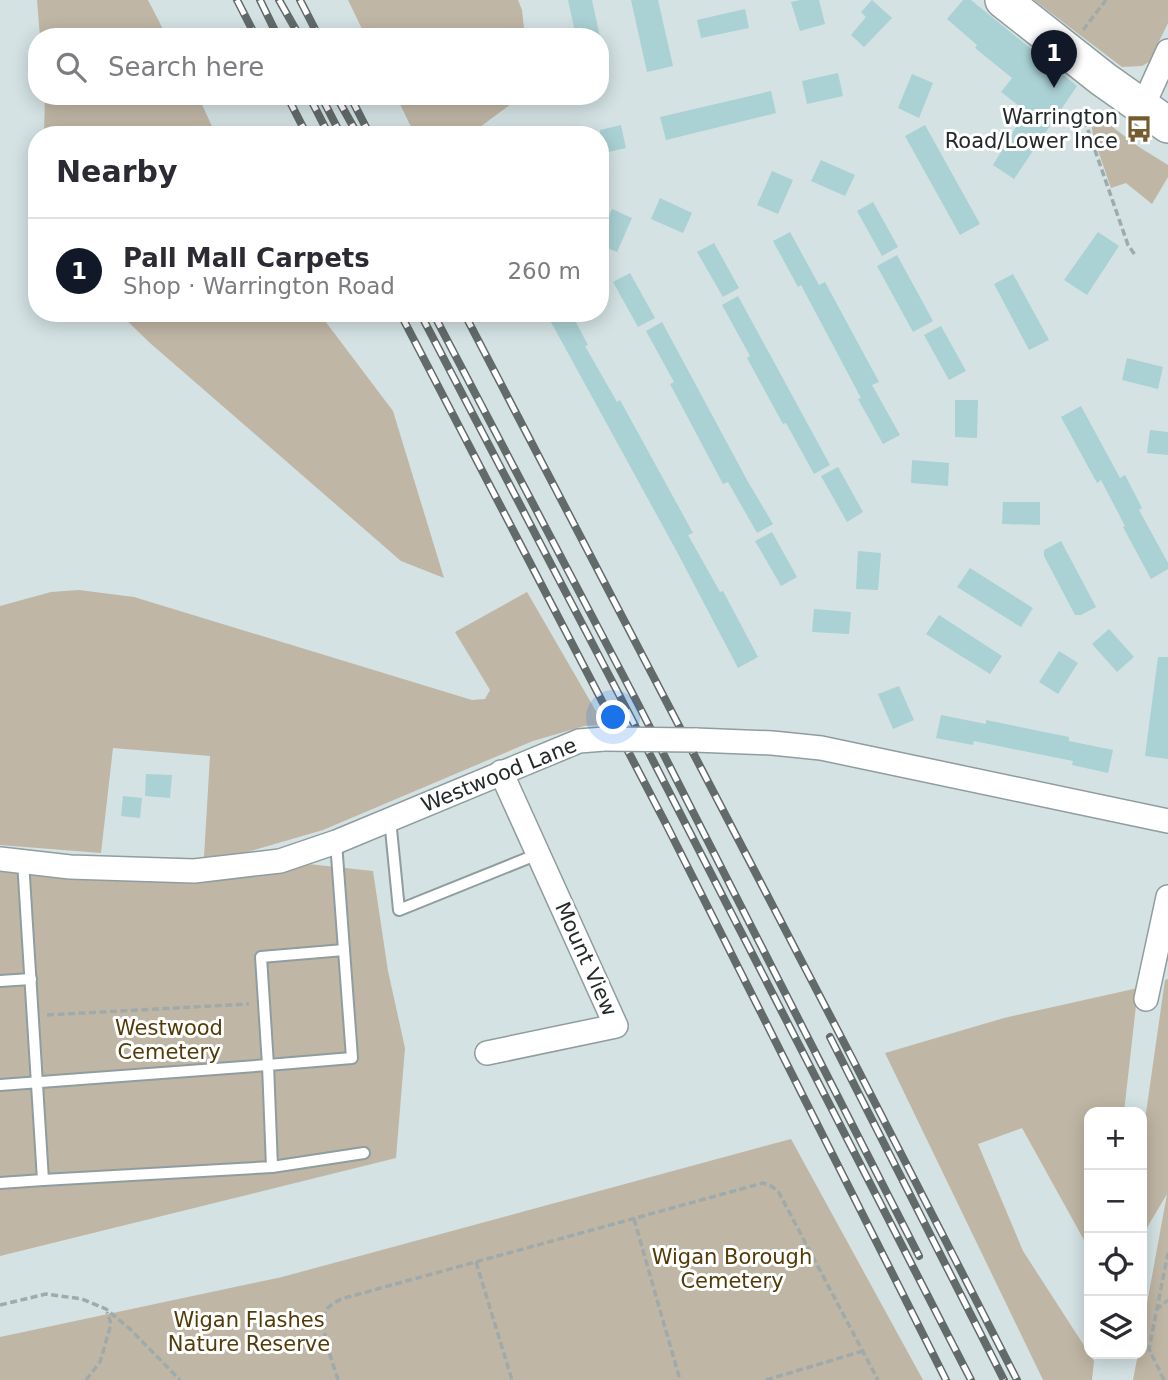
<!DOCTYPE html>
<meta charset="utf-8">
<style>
:root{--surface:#fff;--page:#f7f7f7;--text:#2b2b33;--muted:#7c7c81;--line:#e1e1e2;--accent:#111827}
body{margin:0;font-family:"DejaVu Sans",sans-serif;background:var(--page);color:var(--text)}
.controls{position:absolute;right:21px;bottom:21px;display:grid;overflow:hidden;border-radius:14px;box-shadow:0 4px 18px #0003}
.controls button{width:63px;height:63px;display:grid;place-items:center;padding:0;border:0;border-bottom:2px solid var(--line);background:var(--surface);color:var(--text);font:35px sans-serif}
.you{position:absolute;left:614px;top:718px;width:24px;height:24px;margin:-18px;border:5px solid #fff;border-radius:50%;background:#1a73e8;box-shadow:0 0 0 10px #1a73e833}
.badge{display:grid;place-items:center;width:46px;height:46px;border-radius:50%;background:var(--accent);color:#fff;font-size:23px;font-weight:700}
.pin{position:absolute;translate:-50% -58px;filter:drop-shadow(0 2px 4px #0008)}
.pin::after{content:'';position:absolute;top:37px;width:24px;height:21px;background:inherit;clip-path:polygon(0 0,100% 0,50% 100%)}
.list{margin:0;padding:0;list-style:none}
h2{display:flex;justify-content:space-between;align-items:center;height:91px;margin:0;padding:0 28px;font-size:30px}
h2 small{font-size:23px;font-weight:400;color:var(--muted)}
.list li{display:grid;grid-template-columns:46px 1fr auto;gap:21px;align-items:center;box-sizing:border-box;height:105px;padding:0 28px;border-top:2px solid var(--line)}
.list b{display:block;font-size:26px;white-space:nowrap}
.list p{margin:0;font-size:23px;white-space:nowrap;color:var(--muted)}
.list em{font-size:23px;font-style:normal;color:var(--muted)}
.icon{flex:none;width:38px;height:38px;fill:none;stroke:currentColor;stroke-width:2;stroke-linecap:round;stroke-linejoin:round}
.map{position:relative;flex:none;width:1168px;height:1380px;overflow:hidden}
.search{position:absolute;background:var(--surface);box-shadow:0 4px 18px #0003;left:28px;top:28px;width:581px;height:77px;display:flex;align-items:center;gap:18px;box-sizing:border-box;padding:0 24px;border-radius:28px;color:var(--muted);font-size:26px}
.panel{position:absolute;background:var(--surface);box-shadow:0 4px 18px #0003;left:28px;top:126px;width:581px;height:196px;border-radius:28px}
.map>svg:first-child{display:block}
.green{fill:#c0b6a5}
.building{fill:#aad1d4}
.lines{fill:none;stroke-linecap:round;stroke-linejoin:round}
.service-casing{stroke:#8f9d9e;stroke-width:14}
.minor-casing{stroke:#8f9d9e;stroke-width:26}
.primary-casing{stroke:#8f9d9e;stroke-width:38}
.path{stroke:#9faaab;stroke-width:3.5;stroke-dasharray:7 3.5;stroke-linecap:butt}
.service{stroke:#fff;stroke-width:10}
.minor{stroke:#fff;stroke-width:23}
.primary{stroke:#fff;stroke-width:35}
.rail-casing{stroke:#626a6a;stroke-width:8}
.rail{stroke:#fff;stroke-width:5;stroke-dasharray:16;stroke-linecap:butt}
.minor-bridge-casing{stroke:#8f9d9e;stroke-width:26;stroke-linecap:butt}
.minor-bridge{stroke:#fff;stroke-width:23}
.labels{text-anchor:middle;stroke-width:6;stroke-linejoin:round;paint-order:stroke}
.poi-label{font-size:21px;fill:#242929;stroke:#fff;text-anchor:end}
.street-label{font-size:21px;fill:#242929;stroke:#fff}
.park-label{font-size:21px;fill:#533b08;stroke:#fff}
</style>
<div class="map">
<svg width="1168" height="1380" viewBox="0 0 1168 1380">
<rect width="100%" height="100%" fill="#d4e2e3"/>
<!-- green -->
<g class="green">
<path d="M37 0H148L167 37H40Z"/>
<path d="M348 0H518L522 10 525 37H366Z"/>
<path d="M1034 0H1168V23L1149 62 1142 66 1122 67Z"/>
<path d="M45 96H198L216 135H44Z"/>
<path d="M396 96H522L480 127 472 135H415Z"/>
<path d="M1102 119 1139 147 1168 165V177L1152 204 1126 183 1111 188 1093 136 1091 121Z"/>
<path d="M119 313H319L393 411 444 578 401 561 150 343Z"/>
<path d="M79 590 134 597 472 700 485 699 490 690 455 632 527 592 604 725 584 726 533 741 323 830 237 855 204 857 210 756 113 748 101 853 0 845V606L51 592Z"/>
<path d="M0 859 280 861 373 871 388 971 405 1048 396 1158 0 1256Z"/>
<path d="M1168 979V1380H1133L1138 1354H1142V1331L1167 1194 1142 1236V1141L1165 980Z"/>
<path d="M1138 988 1124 1112H1089V1249L1022 1128 978 1144 1023 1251 1094 1361 1092 1380H1043L885 1053 1004 1018Z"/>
<path d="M791 1139 923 1380H0V1337L282 1277Z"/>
</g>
<!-- building -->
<g class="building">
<path d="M568 0H592L600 37H576Z"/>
<path d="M631 0H658L673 66 647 72Z"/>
<path d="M800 0H819L825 24 800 31 791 2Z"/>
<path d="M872 0 892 18 864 47 851 35 866 17 861 12Z"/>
<path d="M963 0H971L1077 86 1014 179 993 165 1026 111 1001 92 1012 78 975 48 977 45 947 19Z"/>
<path d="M745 9 749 28 701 38 697 20Z"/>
<path d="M838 73 843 96 807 104 802 81Z"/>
<path d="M912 74 933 83 919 118 898 108Z"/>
<path d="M771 91 776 113 666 140 660 117Z"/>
<path d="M621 125 626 148 600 154V130Z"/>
<path d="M925 125 980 224 960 235 905 136Z"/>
<path d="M821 160 855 175 845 196 811 181Z"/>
<path d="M772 171 793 180 778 214 757 205Z"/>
<path d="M660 198 692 213 683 233 651 219Z"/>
<path d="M873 202 898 247 882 256 857 211Z"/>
<path d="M612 209 632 218 617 252 600 245V235Z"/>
<path d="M790 232 819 285 825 282 879 382 872 385 900 435 883 444 858 399 861 398 801 285 798 287 773 241Z"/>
<path d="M1098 232 1119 246 1087 295 1064 280Z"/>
<path d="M714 243 739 288 723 297 697 252Z"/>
<path d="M897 255 933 321 913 332 877 266Z"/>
<path d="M630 273 655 318 638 327 613 282Z"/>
<path d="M1013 274 1049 340 1029 350 994 284Z"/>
<path d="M738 296 830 465 814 474 786 423 783 424 747 358 750 356 722 305Z"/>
<path d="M546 313H571L588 345 585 346 617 402 620 400 693 533 688 535 720 592 723 591 758 657 738 668 676 550Z"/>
<path d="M662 322 747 480 773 524 757 533 728 482 723 484 670 384 674 382 646 331Z"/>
<path d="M941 326 966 371 949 380 924 335Z"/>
<path d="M1127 358 1163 367 1158 389 1122 380Z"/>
<path d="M955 400H978L977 438 955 437Z"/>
<path d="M1081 406 1120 478 1125 475 1142 508 1139 510 1168 563V569L1151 579 1123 527 1125 526 1101 480 1097 483 1061 417Z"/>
<path d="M1150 430 1168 432V455L1147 453Z"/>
<path d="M912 460 949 463 948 486 911 483Z"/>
<path d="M838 467 863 512 847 522 821 476Z"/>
<path d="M1003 502H1040V525L1002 524Z"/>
<path d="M772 532 797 577 781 586 755 541Z"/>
<path d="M1061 541 1096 607 1081 615H1075L1044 556V550Z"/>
<path d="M858 551 881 553 878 590 856 589Z"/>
<path d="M970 568 1033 608 1021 627 957 587Z"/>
<path d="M814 609 851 612 849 634 812 632Z"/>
<path d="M939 615 1002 656 990 674 926 634Z"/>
<path d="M1109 629 1134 657 1117 672 1092 644Z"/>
<path d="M1059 651 1078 663 1058 694 1039 682Z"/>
<path d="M1158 657H1168V759L1145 756Z"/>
<path d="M899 686 914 720 893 729 878 694Z"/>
<path d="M941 715 986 724V720L1069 737V741L1113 750 1108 773 1072 765 1073 761 974 741 973 745 936 738Z"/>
<path d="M146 774 172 775 170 798 145 796Z"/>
<path d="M123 796 142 798 140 818 121 816Z"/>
</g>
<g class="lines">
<defs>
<g id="service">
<path d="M390 819 399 910 538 854"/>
<path d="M23 861 43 1180 272 1167 268 1065 352 1058 336 842"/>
<path d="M0 981 31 979"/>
<path d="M0 1085 268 1065 261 957 344 950"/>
<path d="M272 1167 364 1153"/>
<path d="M0 1183 43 1180"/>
</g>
<g id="minor">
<path d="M1142 108 1168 51"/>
<path d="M695 740 772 743 821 748 1168 821"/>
<path d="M0 859 70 867 194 871 280 861 336 842 579 741 604 739"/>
<path d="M1146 999 1168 897"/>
<path d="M487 1053 616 1026 501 772"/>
</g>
<path id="primary" d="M1003 0 1103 79 1168 125"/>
</defs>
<!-- service casing -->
<use href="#service" class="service-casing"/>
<!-- minor casing -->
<use href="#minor" class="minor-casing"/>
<!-- primary casing -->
<use href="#primary" class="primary-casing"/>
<!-- path -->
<g class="path">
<path d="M1083 30 1106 0"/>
<path d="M1081 110 1128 245 1135 255"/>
<path d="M47 1015 249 1004"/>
<path d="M634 1219 680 1380"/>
<path d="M476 1262 512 1380"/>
<path d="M0 1305 46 1294 82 1299 106 1309 129 1328 180 1380"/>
<path d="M1156 1310 1168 1300"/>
<path d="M86 1380 100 1362 111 1324 107 1312"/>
<path d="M338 1380C333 1362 317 1325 327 1309 331 1304 336 1302 341 1299L763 1183 771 1186 778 1191 878 1380"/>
<path d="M766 1380 863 1351"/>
<path d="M1164 1380 1149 1349 1168 1253"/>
</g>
<!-- service -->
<use href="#service" class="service"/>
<!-- minor -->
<use href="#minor" class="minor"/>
<!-- primary -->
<use href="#primary" class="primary"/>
<defs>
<g id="rail">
<path d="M237 0 256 37"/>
<path d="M260 0 278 37"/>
<path d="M279 0 300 37"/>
<path d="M300 0 319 37"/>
<path d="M287 96 307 135"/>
<path d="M309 96 329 135"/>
<path d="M321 96 341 135"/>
<path d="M336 96 358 135"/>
<path d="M350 96 370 135"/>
<path d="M400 313 667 826 946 1380"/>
<path d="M420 313 626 708 971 1380"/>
<path d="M433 313 638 704 919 1256"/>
<path d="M464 313 852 1058 1017 1380"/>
<path d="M830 1037 1004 1380"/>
</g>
</defs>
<!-- rail casing -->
<use href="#rail" class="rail-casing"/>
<!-- rail -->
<use href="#rail" class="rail"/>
<defs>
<path id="minor-bridge" d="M604 739 695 740"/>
</defs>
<!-- minor-bridge casing -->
<use href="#minor-bridge" class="minor-bridge-casing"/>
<!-- minor-bridge -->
<use href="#minor-bridge" class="minor-bridge"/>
</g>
<!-- icons -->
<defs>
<symbol id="bus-bare" viewBox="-9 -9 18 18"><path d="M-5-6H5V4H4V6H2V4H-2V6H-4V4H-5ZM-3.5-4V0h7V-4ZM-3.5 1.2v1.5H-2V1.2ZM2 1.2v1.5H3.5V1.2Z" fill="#755b2d" stroke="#fff" stroke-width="2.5" paint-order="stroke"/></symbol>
</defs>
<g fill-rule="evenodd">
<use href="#bus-bare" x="1120" y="110" width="38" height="38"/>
</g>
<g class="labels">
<!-- poi labels -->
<g class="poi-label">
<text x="1118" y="124">Warrington<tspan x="1118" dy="24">Road/Lower Ince</tspan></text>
</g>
<!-- street labels -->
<g class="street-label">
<text transform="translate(499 775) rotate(-22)" y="7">Westwood Lane</text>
<text transform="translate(586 959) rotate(66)" y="7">Mount View</text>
</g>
<!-- park labels -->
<g class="park-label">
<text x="169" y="1035">Westwood<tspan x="169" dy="24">Cemetery</tspan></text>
<text x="732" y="1264">Wigan Borough<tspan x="732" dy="24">Cemetery</tspan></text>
<text x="249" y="1327">Wigan Flashes<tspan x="249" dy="24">Nature Reserve</tspan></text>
</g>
</g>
</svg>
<div class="controls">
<button>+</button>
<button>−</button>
<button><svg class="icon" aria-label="locate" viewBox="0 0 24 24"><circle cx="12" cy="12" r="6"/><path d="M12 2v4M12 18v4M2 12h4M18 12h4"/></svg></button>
<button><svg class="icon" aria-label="layers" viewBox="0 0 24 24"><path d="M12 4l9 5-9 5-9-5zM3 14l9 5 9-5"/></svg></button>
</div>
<div class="you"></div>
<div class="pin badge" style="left:1054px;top:88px">1</div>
<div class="search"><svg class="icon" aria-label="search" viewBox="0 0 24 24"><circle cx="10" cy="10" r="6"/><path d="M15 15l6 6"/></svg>Search here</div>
<section class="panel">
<h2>Nearby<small></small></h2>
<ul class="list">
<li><span class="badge">1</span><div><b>Pall Mall Carpets</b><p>Shop · Warrington Road</p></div><em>260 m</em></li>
</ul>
</section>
</div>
